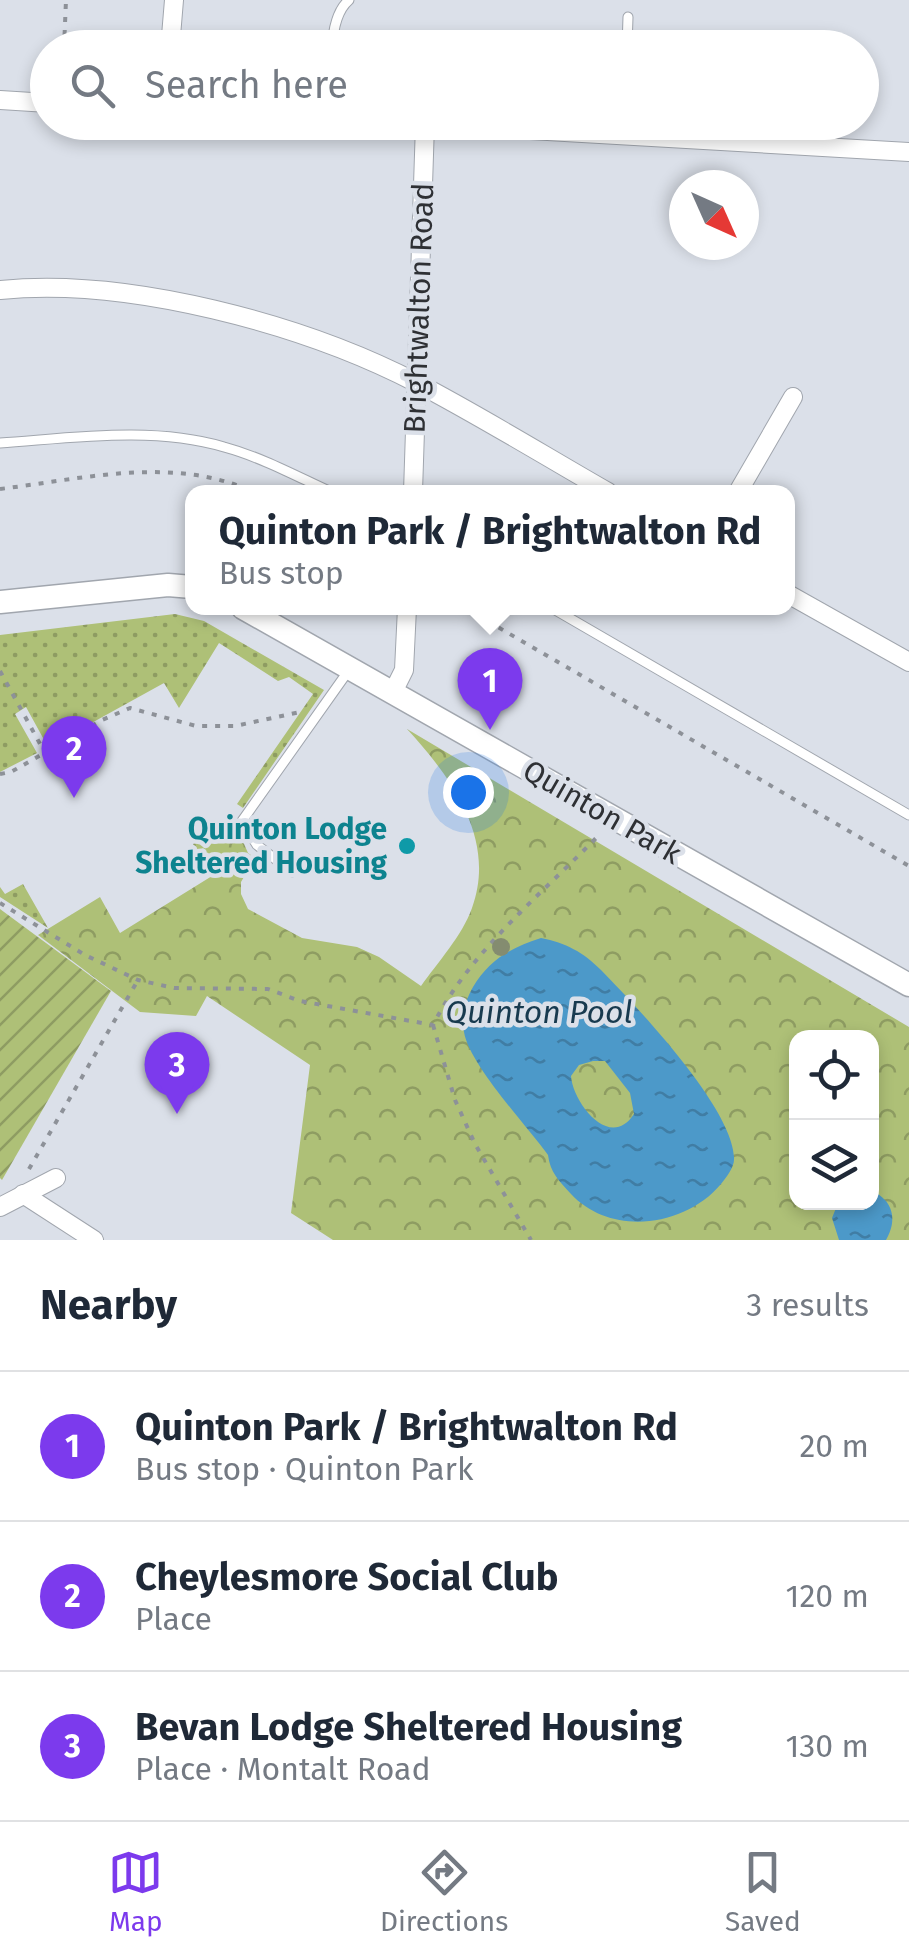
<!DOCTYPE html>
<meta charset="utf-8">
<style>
:root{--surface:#fff;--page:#f2f2f3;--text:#1f2937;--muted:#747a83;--line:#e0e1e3;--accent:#7c3aed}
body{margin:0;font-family:"Fira Sans",sans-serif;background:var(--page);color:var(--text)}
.controls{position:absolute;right:30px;bottom:30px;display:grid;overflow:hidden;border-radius:20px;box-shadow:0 5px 15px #0003}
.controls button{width:90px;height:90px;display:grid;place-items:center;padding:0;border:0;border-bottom:2px solid var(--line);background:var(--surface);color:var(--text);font:50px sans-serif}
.compass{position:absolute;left:669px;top:170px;width:90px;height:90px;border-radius:50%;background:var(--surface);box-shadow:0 5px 15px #0003;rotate:135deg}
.you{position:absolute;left:468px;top:792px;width:35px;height:35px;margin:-25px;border:8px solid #fff;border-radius:50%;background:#1a73e8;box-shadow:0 0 0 15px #1a73e833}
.badge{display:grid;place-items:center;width:65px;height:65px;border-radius:50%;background:var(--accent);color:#fff;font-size:32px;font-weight:700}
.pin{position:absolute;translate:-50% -82px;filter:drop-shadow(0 2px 5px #0008)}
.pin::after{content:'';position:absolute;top:52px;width:35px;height:30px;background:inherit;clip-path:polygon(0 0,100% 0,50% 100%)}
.popup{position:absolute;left:185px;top:485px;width:610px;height:130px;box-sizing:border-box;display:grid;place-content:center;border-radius:20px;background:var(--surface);filter:drop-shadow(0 2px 8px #0005);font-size:32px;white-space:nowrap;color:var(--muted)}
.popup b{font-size:38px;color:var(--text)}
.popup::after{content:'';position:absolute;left:50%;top:100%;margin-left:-20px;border:20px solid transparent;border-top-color:var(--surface)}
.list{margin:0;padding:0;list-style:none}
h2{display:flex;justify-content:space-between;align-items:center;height:130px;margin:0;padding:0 40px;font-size:42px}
h2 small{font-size:32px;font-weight:400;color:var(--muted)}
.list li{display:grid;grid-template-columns:65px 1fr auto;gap:30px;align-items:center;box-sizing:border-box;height:150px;padding:0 40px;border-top:2px solid var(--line)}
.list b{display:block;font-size:38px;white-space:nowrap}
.list p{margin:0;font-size:32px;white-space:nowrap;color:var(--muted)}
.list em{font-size:32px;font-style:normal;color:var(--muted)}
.icon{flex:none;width:55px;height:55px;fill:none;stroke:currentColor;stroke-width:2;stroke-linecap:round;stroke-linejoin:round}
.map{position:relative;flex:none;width:909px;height:1240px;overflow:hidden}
.search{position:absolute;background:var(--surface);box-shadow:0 5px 15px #0003;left:30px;right:30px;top:30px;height:110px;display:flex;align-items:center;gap:25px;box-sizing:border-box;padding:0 35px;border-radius:55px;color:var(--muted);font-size:38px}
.sheet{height:580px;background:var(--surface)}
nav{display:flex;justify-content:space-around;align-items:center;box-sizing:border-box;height:140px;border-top:2px solid var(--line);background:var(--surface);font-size:28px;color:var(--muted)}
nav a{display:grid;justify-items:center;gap:5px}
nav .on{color:var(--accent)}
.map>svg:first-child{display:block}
.grass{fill:url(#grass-dots)}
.park{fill:url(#park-crowns);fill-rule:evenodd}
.garden{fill:url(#garden-furrows)}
.water{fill:url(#water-ripples);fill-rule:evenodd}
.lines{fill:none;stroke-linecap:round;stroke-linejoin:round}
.service-casing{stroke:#a1a6ae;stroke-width:11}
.minor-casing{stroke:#a1a6ae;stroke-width:20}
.tertiary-casing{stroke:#a1a6ae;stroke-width:25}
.path{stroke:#8d9198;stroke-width:4;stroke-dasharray:5 8;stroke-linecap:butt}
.service{stroke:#fff;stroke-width:9}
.minor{stroke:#fff;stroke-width:18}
.tertiary{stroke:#fff;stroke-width:22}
.tree{fill:#848c70}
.culture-dot{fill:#0f9aa8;stroke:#dbe0e9;stroke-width:4}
.labels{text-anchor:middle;stroke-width:9;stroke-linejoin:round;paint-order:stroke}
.street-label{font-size:30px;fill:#2e3034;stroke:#dbe0e9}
.culture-label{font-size:30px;font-weight:bold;fill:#0d838f;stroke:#dbe0e9;text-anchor:end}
.water-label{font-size:32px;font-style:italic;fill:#183a4f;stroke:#dbe0e9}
</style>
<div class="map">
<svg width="909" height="1240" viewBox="0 0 909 1240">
<defs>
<pattern id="grass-dots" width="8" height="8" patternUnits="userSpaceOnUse" patternTransform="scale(2.5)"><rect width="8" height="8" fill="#aec077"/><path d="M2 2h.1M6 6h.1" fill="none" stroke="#8e9c62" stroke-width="1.8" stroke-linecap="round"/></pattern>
<pattern id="park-crowns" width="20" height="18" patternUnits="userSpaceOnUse" patternTransform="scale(2.5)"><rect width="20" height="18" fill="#aec077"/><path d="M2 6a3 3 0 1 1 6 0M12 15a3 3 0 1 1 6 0" fill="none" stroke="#8e9c62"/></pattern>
<pattern id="garden-furrows" width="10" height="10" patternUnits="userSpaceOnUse" patternTransform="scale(2.5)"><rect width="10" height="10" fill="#aec077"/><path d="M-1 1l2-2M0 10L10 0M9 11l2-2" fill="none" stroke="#8e9c62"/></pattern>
<pattern id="water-ripples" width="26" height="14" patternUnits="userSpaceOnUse" patternTransform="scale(2.5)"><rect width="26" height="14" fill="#4c99c9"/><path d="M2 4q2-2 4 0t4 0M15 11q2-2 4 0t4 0" fill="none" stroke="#407da4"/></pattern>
</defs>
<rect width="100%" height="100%" fill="#dbe0e9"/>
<!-- grass -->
<g class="grass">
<path d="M175 614 204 621 324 690 243 808 237 804 313 694 289 677 278 681 219 643 179 708 164 683 48 747 26 707 15 714 37 753 0 772V635Z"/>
<path d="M23 884 48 928 0 897V887L5 894Z"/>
</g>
<!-- park -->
<path class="park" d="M407 729 909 1027V1240H333L291 1213 310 1065 207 996 196 1016 140 1012 38 935 100 897 120 933 212 876 193 844 221 828 241 837 248 853 255 858 241 882V894L248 909 302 938 357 947 379 957 421 986C438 962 462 936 472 908 497 839 451 777 407 729ZM796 1038H872V1202H796Z"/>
<!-- garden -->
<path class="garden" d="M0 909 111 991 2 1180 0 1178Z"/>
<!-- water -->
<g class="water">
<path d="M541 938C566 943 583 952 601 970 637 1007 732 1107 734 1157 735 1167 727 1176 721 1184 685 1227 611 1237 571 1194 559 1181 550 1172 548 1155 527 1126 469 1064 464 1032 461 1016 465 1001 473 987 489 960 512 947 541 938ZM593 1061H605L630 1093 634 1114C610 1151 573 1103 571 1076L579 1065Z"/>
<path d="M872 1191C893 1200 898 1220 886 1240H839L832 1218 838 1203 872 1202Z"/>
</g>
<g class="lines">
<defs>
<g id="service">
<path d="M332 48C333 31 336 11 349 0"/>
<path d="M627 48 628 17"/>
<path d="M0 443C73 438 153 426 224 447 261 457 296 476 331 492"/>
<path d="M552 608 909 815"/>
<path d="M292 872 257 845 242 821 349 670"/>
</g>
<g id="minor">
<path d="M170 48 174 0"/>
<path d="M0 100 48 103"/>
<path d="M391 122 909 152"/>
<path d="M0 290C128 277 303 324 417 383 482 417 545 456 608 492"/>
<path d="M413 492 425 124"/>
<path d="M738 492 793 397"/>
<path d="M788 594 909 662"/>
<path d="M393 692 404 670 407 608"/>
<path d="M23 1194 94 1240"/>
<path d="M0 1207 56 1178"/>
</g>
<g id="tertiary">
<path d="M0 602 168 585 192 587"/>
<path d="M243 608 909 985"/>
</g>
</defs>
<!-- service casing -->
<use href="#service" class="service-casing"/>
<!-- minor casing -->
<use href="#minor" class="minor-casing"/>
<!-- tertiary casing -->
<use href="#tertiary" class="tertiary-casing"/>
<!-- path -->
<g class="path">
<path d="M64 48 66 0"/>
<path d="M0 489C82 479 175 455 253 492"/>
<path d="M465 608 909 866"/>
<path d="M0 671 45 753"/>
<path d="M0 774 11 772 102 720 130 708 196 726H235L300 712"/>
<path d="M0 903 85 955 138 980 174 988 268 989 300 1001 433 1025C470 951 543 893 600 834"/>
<path d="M433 1025 455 1100 475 1144 531 1240"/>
<path d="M29 1169 138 980"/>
</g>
<!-- service -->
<use href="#service" class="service"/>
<!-- minor -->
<use href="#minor" class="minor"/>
<!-- tertiary -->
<use href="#tertiary" class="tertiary"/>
</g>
<!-- trees -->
<circle class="tree" cx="501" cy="947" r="9"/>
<!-- markers -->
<circle class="culture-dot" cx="407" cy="846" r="10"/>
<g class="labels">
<!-- street labels -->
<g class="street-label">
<text transform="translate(419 308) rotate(-88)" y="10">Brightwalton Road</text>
<text transform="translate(602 812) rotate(30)" y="10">Quinton Park</text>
</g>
<!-- culture labels -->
<g class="culture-label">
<text x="387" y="839">Quinton Lodge<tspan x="387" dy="34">Sheltered Housing</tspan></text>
</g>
<!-- water labels -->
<g class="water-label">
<text x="539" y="1023">Quinton Pool</text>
</g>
</g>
</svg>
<div class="controls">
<button><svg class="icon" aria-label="locate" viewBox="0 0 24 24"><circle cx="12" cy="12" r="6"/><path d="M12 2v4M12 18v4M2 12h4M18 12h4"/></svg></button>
<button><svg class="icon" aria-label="layers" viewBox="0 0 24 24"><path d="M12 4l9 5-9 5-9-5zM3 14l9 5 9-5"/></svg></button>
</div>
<svg class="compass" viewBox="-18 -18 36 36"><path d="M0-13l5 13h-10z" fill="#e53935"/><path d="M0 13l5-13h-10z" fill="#747a83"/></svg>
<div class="you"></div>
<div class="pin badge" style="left:490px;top:730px">1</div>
<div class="popup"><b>Quinton Park / Brightwalton Rd</b>Bus stop</div>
<div class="pin badge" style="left:74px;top:798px">2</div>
<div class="pin badge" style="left:177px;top:1114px">3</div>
<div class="search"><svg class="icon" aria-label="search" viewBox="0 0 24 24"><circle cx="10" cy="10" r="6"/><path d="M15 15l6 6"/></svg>Search here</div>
</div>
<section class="sheet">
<h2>Nearby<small>3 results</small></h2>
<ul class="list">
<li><span class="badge">1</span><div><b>Quinton Park / Brightwalton Rd</b><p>Bus stop · Quinton Park</p></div><em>20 m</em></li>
<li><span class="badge">2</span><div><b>Cheylesmore Social Club</b><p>Place</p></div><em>120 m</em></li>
<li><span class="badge">3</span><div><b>Bevan Lodge Sheltered Housing</b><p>Place · Montalt Road</p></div><em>130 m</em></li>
</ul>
</section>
<nav>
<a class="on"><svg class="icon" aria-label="map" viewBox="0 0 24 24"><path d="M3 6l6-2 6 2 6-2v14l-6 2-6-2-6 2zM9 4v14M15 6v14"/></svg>Map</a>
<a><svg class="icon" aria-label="directions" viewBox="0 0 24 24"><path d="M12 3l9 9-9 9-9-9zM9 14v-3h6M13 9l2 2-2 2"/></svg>Directions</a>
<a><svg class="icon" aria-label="saved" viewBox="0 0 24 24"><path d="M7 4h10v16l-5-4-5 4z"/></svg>Saved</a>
</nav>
